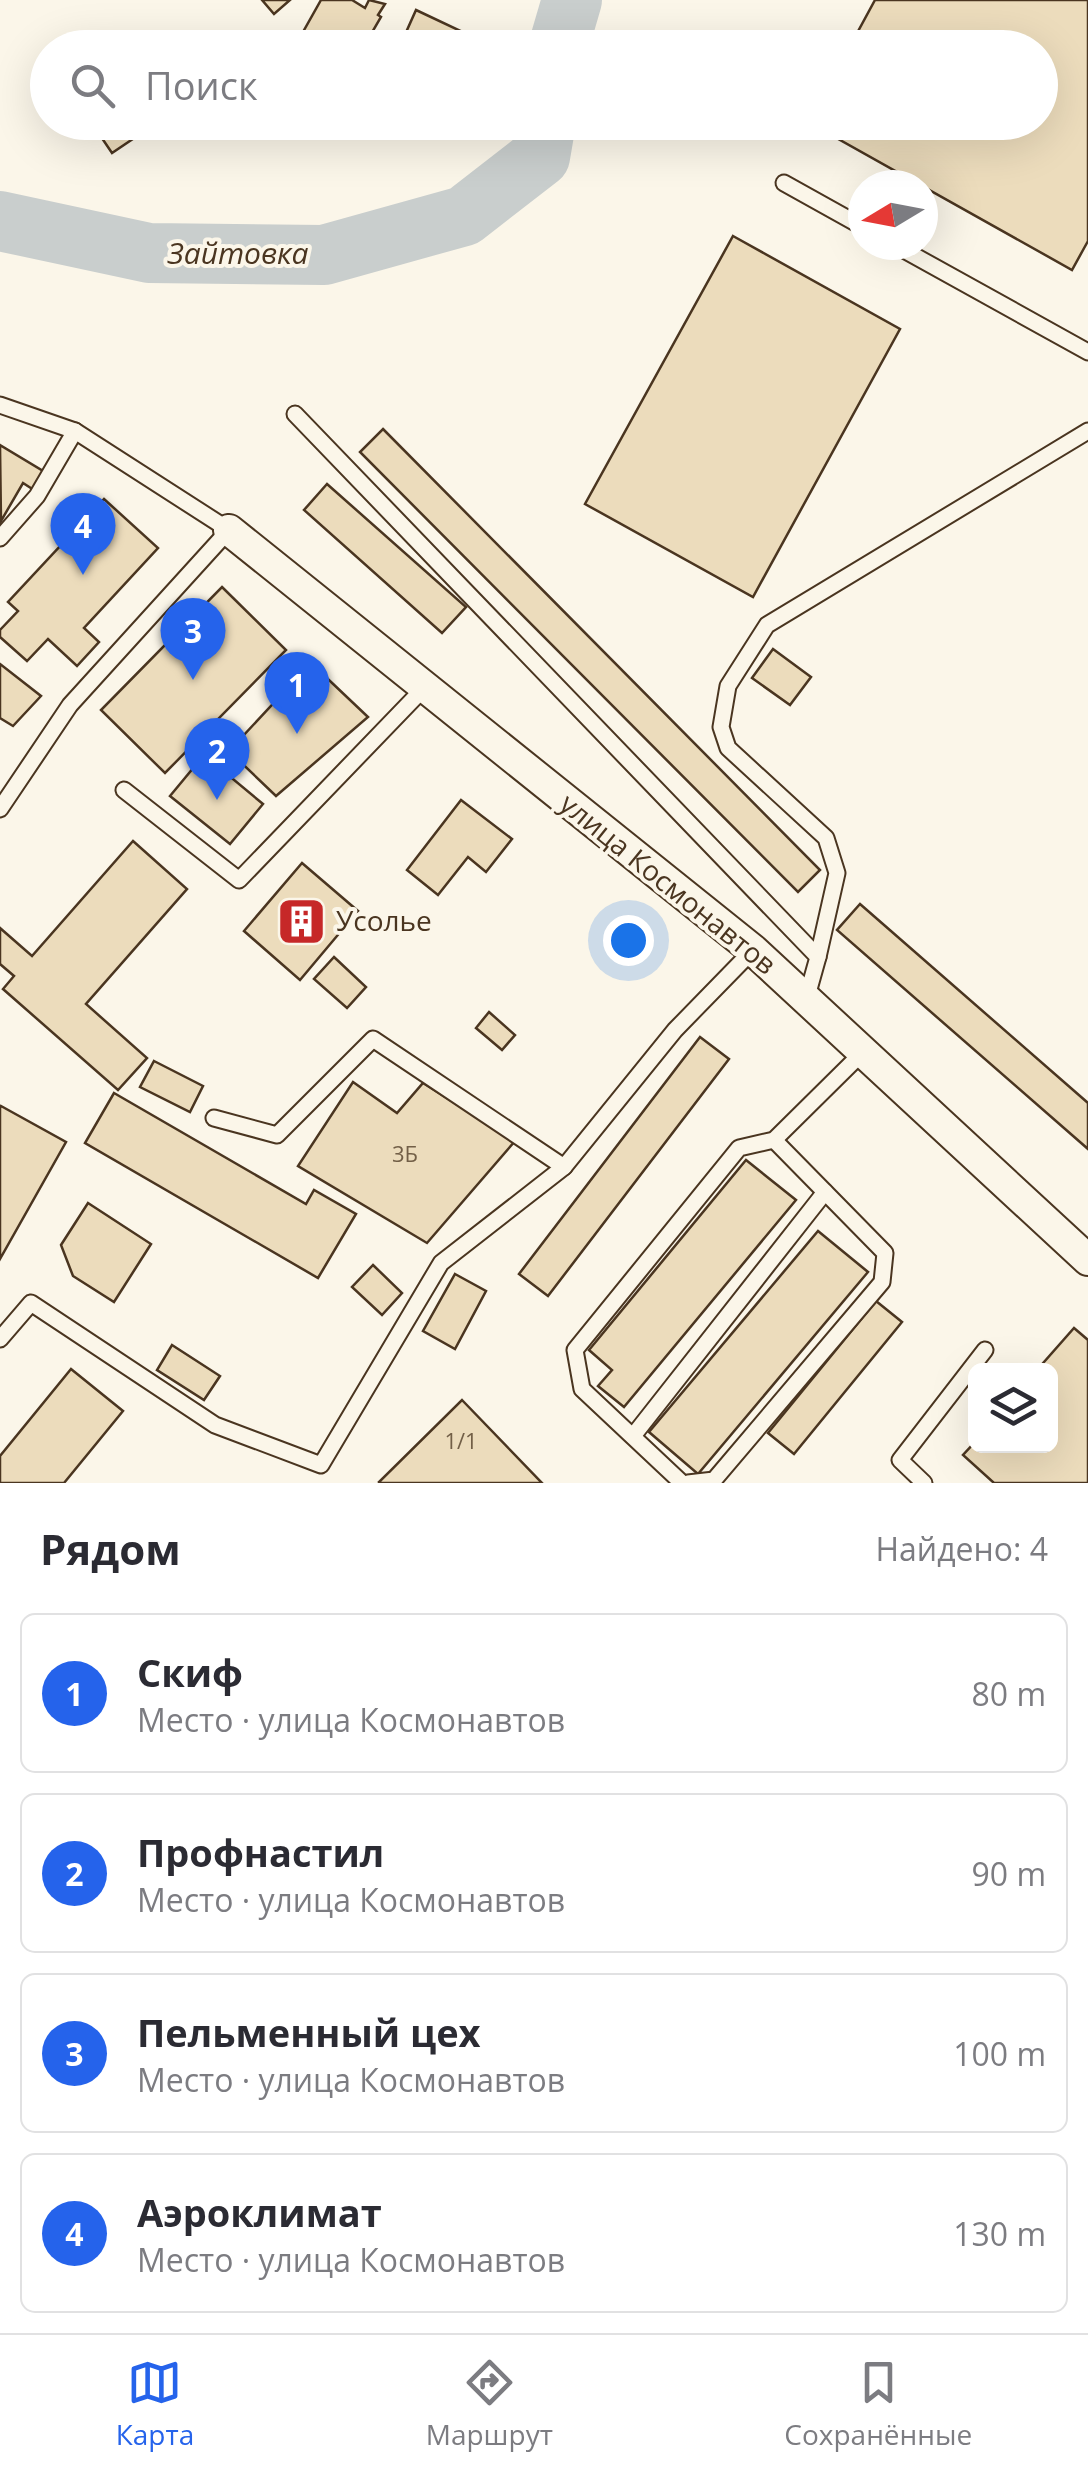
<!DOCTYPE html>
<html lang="ru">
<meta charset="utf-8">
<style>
:root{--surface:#fff;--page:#f2f2f3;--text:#2b2b33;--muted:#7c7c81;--line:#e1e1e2;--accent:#2563eb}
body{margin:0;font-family:"Open Sans",sans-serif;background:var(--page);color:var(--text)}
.controls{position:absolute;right:30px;bottom:30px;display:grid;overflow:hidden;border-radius:15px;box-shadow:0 10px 40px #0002}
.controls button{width:90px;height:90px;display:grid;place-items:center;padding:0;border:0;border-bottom:2px solid var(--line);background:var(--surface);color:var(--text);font:50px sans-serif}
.compass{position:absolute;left:848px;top:170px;width:90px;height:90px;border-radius:50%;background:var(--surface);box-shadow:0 10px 40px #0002;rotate:260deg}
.you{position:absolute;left:628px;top:940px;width:35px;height:35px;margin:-25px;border:8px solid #fff;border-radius:50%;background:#1a73e8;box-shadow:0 0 0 15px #1a73e833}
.badge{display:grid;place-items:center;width:65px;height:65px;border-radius:50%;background:var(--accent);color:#fff;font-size:32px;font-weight:700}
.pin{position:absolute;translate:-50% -82px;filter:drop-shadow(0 2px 5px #0008)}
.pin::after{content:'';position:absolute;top:52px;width:35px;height:30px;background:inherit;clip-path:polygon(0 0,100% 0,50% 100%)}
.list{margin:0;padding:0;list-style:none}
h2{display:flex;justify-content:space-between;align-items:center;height:130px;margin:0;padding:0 40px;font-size:42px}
h2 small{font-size:32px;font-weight:400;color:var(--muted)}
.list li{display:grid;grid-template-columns:65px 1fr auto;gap:30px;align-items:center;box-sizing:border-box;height:160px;margin:0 20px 20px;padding:0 20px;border:2px solid var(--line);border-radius:15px}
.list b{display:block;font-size:38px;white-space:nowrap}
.list p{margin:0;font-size:32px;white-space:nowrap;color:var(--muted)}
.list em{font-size:32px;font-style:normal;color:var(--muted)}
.icon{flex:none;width:55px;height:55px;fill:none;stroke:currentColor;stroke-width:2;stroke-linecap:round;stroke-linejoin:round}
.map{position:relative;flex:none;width:1088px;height:1483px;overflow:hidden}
.search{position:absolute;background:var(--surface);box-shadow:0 10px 40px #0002;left:30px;right:30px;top:30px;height:110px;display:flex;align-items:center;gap:25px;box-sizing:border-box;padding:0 35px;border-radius:55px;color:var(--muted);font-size:38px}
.sheet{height:850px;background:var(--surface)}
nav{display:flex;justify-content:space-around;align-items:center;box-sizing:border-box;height:140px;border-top:2px solid var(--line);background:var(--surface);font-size:28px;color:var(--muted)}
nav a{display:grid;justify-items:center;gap:5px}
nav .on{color:var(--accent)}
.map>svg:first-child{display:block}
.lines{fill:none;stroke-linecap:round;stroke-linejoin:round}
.river{stroke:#c9cecd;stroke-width:60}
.building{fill:#ecdcbc;stroke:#4a3520;stroke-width:2.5}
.lane-casing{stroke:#4a3520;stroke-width:19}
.street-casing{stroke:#4a3520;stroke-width:34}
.lane{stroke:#fbf6e9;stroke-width:15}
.street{stroke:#fbf6e9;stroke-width:30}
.labels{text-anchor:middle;stroke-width:8;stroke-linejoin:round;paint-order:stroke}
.number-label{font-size:22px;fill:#725f47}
.street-label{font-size:28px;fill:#4a3520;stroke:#fbf6e9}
.poi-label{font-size:28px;fill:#4a3520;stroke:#fbf6e9;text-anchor:start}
.water-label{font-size:30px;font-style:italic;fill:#4a3520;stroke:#fbf6e9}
</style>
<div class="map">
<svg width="1088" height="1483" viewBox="0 0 1088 1483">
<rect width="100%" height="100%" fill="#fbf6e9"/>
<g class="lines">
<!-- river -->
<g class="river">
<path d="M558 48 572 0"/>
<path d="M0 221 149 253 324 255 464 216 540 157 546 122"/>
</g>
</g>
<!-- building -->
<g class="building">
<path d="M262 0H290L274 14Z"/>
<path d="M321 0H352L365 8 369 0 385 4 378 15 381 17 363 48H333L325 43 322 48H294Z"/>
<path d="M875 0H1088V241L1072 270 808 122H1040V48H849Z"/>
<path d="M416 10 465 33 458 48H399Z"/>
<path d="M91 122H146L149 128 112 153Z"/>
<path d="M733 236 900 329 753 597 585 504Z"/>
<path d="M383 429 820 870 798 892 360 452Z"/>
<path d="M0 445 48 474 37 492 23 483 1 521Z"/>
<path d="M327 484 466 607 442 633 304 510Z"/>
<path d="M104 499 158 548 84 628 99 642 77 666 48 639 27 661 0 637V630L18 611 8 602Z"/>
<path d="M222 587 286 650 165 773 101 710Z"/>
<path d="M773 649 811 677 790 705 752 678Z"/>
<path d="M311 663 368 717 276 796 229 751Z"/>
<path d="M0 664 41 696 13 726 0 718Z"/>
<path d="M204 755 263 804 230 844 170 796Z"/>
<path d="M461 800 512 839 486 872 468 857 438 895 407 870Z"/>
<path d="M133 841 187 889 86 1004 147 1058 118 1090 3 989 14 976 0 964V928L32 956Z"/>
<path d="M302 863 358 911 300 980 244 931Z"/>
<path d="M860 904 1088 1103V1149L837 930Z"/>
<path d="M334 957 366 987 347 1008 314 979Z"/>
<path d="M489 1012 515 1035 502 1050 476 1028Z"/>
<path d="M700 1037 729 1059 548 1296 519 1274Z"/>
<path d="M154 1061 203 1086 190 1112 140 1087Z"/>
<path d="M353 1082 397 1113 423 1083 515 1141 427 1243 298 1166Z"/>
<path d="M114 1093 306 1204 314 1190 356 1214 318 1278 85 1143Z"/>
<path d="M1 1106 66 1142 0 1259V1108Z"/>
<path d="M746 1160 796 1200 624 1407 598 1386 612 1370 589 1350Z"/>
<path d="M88 1203 151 1244 114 1302 73 1276 61 1245Z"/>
<path d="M818 1231 868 1272 698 1474 649 1432Z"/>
<path d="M373 1265 402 1293 382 1315 352 1287Z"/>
<path d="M455 1274 486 1291 455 1349 423 1331Z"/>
<path d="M876 1301 902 1322 794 1454 768 1433Z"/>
<path d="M1074 1328 1088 1340V1483H994L963 1455 976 1441V1446H1050V1370H1037Z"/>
<path d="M172 1345 220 1376 204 1400 157 1370Z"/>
<path d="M71 1369 123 1411 64 1483H0V1456Z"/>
<path d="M462 1400 542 1483H380L379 1482Z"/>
</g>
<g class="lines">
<defs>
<g id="lane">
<path d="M784 183 863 227"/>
<path d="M895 245 1088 352"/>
<path d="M0 405 75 431 229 530 70 705 0 809"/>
<path d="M295 414 818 957 806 1000"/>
<path d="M0 538 37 496 75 431"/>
<path d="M124 790 239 880 425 687"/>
<path d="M818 957 837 873 826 838 728 748 721 727 728 686 767 625 1088 431"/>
<path d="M214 1118 277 1135 373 1039 564 1167 675 1030 753 950"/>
<path d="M0 1339 31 1303 215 1425 321 1465 441 1263 564 1167"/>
<path d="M633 1436 825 1192"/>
<path d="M682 1483 582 1389 575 1350 739 1148 774 1140 862 1053"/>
<path d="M688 1483 714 1480 882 1282 885 1253 774 1140"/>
<path d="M924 1483 900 1460 985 1350"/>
</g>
<path id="street" d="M229 530 753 950 1088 1260"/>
</defs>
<!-- lane casing -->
<use href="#lane" class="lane-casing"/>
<!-- street casing -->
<use href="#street" class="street-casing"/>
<!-- lane -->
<use href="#lane" class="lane"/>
<!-- street -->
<use href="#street" class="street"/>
</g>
<!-- icons -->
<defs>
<symbol id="building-square" viewBox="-11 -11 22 22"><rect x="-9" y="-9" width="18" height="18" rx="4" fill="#c62828" stroke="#fbf6e9"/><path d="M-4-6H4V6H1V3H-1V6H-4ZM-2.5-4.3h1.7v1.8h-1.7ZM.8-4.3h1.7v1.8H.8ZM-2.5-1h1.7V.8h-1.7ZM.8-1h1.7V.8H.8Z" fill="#fff"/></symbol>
</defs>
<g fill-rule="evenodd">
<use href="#building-square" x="274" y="894" width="55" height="55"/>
</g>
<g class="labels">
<!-- number labels -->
<g class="number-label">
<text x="405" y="1162">3Б</text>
<text x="461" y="1449">1/1</text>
</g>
<!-- street labels -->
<g class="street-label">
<text transform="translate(668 884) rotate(39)" y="10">улица Космонавтов</text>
</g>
<!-- poi labels -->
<g class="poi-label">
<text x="336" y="931">Усолье</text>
</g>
<!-- water labels -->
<g class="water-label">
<text x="238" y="264">Зайтовка</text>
</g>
</g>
</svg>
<div class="controls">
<button><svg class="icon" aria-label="layers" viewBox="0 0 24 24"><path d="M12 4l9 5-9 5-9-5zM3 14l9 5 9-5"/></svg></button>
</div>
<svg class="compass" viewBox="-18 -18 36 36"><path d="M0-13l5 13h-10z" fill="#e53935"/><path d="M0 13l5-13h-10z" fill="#7c7c81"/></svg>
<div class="you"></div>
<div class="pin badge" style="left:297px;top:734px">1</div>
<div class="pin badge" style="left:217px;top:800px">2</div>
<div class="pin badge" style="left:193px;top:680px">3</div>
<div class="pin badge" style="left:83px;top:575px">4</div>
<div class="search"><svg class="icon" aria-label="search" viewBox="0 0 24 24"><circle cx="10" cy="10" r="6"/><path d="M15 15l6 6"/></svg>Поиск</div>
</div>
<section class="sheet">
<h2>Рядом<small>Найдено: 4</small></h2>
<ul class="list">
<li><span class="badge">1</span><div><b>Скиф</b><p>Место · улица Космонавтов</p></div><em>80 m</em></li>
<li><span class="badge">2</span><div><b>Профнастил</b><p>Место · улица Космонавтов</p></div><em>90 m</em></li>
<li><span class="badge">3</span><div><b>Пельменный цех</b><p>Место · улица Космонавтов</p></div><em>100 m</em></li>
<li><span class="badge">4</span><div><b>Аэроклимат</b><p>Место · улица Космонавтов</p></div><em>130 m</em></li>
</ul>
</section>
<nav>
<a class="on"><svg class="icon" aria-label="map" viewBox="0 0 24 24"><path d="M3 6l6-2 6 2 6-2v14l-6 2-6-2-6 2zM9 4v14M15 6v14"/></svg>Карта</a>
<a><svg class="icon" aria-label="directions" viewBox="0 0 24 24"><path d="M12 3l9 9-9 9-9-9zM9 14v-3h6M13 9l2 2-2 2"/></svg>Маршрут</a>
<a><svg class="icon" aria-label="saved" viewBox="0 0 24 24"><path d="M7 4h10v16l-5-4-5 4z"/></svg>Сохранённые</a>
</nav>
